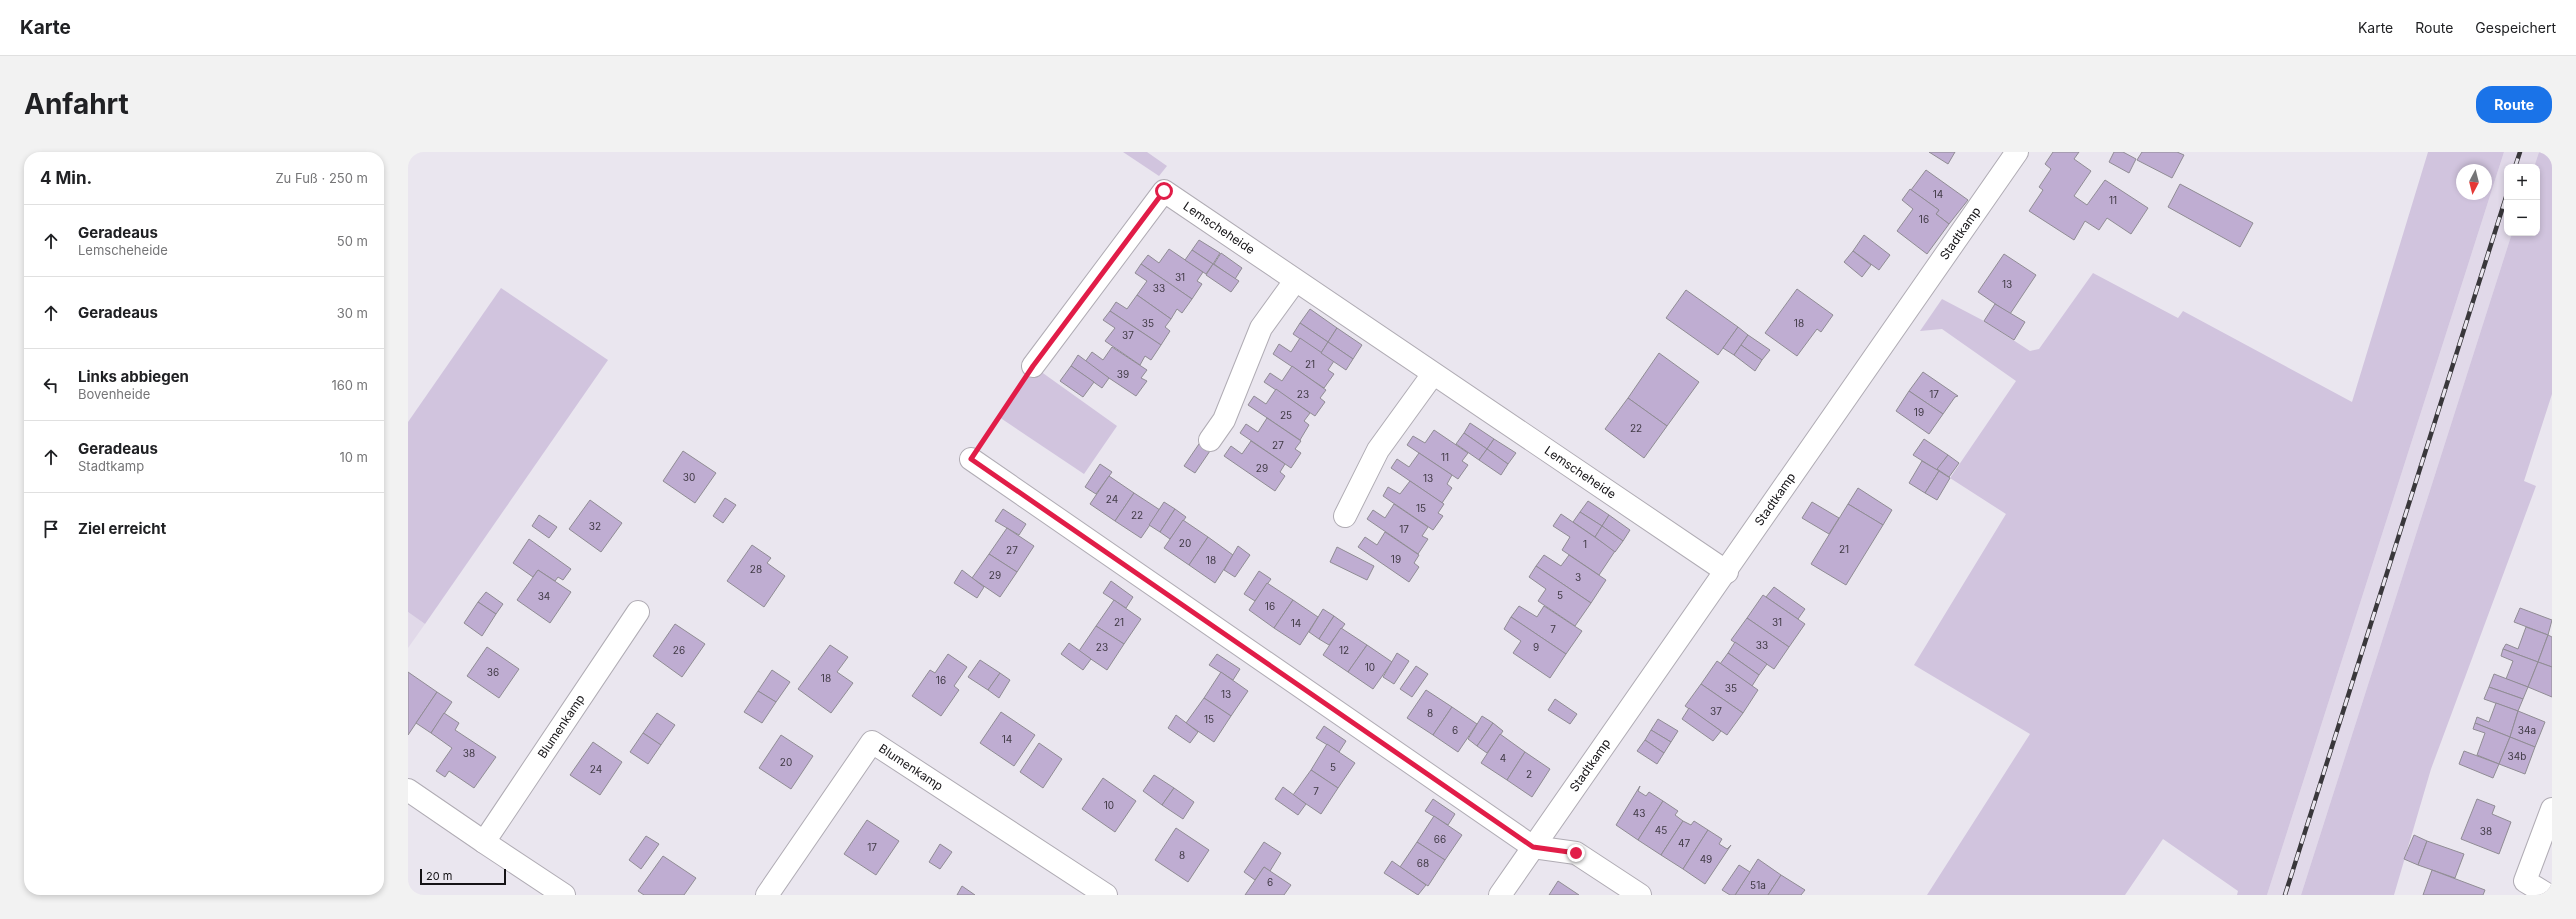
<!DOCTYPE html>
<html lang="de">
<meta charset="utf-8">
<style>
:root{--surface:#fff;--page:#f2f2f2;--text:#202124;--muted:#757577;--line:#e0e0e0;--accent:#1a73e8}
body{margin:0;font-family:Inter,sans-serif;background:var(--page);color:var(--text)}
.controls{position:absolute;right:12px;top:12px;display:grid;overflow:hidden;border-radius:8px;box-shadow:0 2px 6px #0003}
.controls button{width:36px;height:36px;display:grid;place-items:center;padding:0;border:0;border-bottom:1px solid var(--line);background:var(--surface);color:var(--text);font:20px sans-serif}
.compass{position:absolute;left:2048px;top:12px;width:36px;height:36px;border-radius:50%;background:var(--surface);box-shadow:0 2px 6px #0003;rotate:187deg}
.scale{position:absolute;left:12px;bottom:10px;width:86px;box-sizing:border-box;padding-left:4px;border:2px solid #151316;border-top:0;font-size:11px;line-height:14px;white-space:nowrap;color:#151316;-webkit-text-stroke:3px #eae6ef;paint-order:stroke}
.stop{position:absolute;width:12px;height:12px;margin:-9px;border:3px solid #e11d48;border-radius:50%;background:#fff}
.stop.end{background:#e11d48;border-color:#fff;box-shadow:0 1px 4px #0008}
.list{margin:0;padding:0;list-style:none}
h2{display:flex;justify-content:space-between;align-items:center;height:52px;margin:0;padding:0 16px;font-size:17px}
h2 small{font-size:13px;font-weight:400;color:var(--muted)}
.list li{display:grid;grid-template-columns:26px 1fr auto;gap:12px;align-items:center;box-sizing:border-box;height:72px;padding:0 16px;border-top:1px solid var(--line)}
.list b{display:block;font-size:15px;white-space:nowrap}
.list p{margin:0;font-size:13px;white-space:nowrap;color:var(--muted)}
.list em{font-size:13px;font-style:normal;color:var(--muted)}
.icon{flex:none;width:22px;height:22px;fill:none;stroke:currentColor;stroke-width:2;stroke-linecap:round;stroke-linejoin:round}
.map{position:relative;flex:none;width:2144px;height:743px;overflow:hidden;border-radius:16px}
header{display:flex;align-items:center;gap:24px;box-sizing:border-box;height:56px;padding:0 20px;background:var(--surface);border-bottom:1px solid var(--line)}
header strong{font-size:19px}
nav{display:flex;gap:22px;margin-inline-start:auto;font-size:14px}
.intro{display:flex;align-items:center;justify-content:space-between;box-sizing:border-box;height:96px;padding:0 24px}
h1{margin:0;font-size:28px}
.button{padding:10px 18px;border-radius:16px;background:var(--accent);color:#fff;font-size:14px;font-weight:700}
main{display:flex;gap:24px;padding:0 24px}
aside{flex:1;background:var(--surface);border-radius:16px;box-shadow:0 2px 6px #0003}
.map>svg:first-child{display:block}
.built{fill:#e1d9e9}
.green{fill:#d1c4de;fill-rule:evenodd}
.building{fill:#bfadd2;stroke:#908c94}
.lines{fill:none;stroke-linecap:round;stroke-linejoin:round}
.street-casing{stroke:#b0acb4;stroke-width:24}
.path{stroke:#a9a6ad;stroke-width:2.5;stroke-dasharray:1 3;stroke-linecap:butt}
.street{stroke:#fff;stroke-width:22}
.rail-casing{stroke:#39373b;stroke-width:4.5}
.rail{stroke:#eae6ef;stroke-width:3;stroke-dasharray:9;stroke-linecap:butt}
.route{stroke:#e11d48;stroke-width:5}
.labels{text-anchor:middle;stroke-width:3;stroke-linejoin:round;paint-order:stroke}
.number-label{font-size:10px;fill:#403a45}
.street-label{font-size:12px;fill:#151316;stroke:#eae6ef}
</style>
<header>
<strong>Karte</strong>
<nav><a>Karte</a><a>Route</a><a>Gespeichert</a></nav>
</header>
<div class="intro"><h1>Anfahrt</h1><a class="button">Route</a></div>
<main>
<aside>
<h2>4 Min.<small>Zu Fuß · 250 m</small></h2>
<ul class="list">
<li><svg class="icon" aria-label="ahead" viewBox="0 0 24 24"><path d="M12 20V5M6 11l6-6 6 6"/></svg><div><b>Geradeaus</b><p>Lemscheheide</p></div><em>50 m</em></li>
<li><svg class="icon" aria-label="ahead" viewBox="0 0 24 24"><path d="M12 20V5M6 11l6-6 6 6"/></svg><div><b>Geradeaus</b></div><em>30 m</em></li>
<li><svg class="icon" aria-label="left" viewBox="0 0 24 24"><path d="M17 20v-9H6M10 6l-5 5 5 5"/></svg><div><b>Links abbiegen</b><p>Bovenheide</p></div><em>160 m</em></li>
<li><svg class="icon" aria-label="ahead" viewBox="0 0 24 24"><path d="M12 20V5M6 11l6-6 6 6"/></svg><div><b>Geradeaus</b><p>Stadtkamp</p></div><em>10 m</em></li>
<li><svg class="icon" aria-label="arrive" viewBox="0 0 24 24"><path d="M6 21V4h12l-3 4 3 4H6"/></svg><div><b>Ziel erreicht</b></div></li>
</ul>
</aside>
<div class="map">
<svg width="2144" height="743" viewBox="0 0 2144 743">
<rect width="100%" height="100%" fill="#eae6ef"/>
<!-- built -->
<g class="built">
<path d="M2096 0H2131L2126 15H2099V81H2104L1893 743H1859Z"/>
<path d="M0 460 17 472 0 496Z"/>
</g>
<!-- green -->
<g class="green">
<path d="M715 0H739L759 14 751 24Z"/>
<path d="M2020 0H2096L1859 743H1829L1830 739 1755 687 1717 743H1519L1622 582 1506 513 1598 362 1542 326 1608 229 1534 177 1512 179 1534 147 1576 169 1622 199 1631 197 1685 121 1770 166 1775 159 1944 250ZM2054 18H2078V42H2054Z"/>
<path d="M2131 0H2144V242L2116 329 2128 334 2023 617 1986 743H1893L2104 81H2129V15H2126Z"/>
<path d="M93 136 200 208 17 472 0 460V270Z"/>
<path d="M625 214 709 274 676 322 591 265Z"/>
</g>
<!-- building -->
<g class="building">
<path d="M1521 0H1547L1540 12Z"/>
<path d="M1645 0H1671L1666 7 1683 19 1666 44 1679 53 1697 28 1740 56 1723 82 1699 66 1691 78 1677 69 1666 88 1621 59 1635 38 1631 35 1643 17 1637 12Z"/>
<path d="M1706 0H1715L1728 7 1721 21 1701 10Z"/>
<path d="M1734 0H1769L1776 3 1764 26 1729 8Z"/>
<path d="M1518 18 1560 48 1541 72 1528 62 1531 58 1503 38Z"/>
<path d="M1772 32 1845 71 1832 95 1760 55Z"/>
<path d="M1502 37 1531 58 1528 62 1541 72 1519 102 1489 79 1505 57 1494 48Z"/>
<path d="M1456 83 1482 103 1471 118 1445 99Z"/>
<path d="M791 88 812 101 805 112 784 98Z"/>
<path d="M761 97 795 120 789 129 794 132 784 147 733 112 740 103 751 111Z"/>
<path d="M784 98 805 112 798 122 777 108Z"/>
<path d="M1445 99 1463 113 1454 125 1436 110Z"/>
<path d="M813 101 834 116 827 127 806 112Z"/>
<path d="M1596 102 1628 123 1602 162 1570 140Z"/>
<path d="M733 112 784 147 774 161 769 157 763 167 729 143 739 129 727 121Z"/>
<path d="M805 112 831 129 823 140 798 123Z"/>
<path d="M1389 137 1425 163 1413 180 1409 177 1389 204 1357 181Z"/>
<path d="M1278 138 1330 175 1310 203 1258 166Z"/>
<path d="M729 143 763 167 757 175 762 179 753 193 702 159 708 150 719 157Z"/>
<path d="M1587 152 1617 170 1606 188 1576 169Z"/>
<path d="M902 157 929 176 920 190 892 171Z"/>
<path d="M702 159 753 193 743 208 737 204 732 213 697 189 707 176 695 168Z"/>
<path d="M892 171 920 190 913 201 885 182Z"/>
<path d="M1330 175 1340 183 1326 203 1315 196Z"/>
<path d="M929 176 954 193 945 207 920 190Z"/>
<path d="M1340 183 1362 198 1354 208 1333 193Z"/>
<path d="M892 186 926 209 920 218 926 222 916 236 865 202 871 192 883 200Z"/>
<path d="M920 190 945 207 938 218 913 201Z"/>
<path d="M1333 193 1354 208 1347 219 1326 203Z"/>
<path d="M704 195 739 218 733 226 739 229 728 244 677 210 684 200 695 208Z"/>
<path d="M1251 201 1291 230 1259 274 1220 246Z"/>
<path d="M670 203 701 226 694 236 663 214Z"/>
<path d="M663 214 686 230 675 245 652 229Z"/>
<path d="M884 214 918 238 912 246 917 250 907 264 856 230 862 221 874 229Z"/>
<path d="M1515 220 1550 244 1547 245 1535 262 1501 239Z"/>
<path d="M868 237 902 261 896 269 901 273 892 288 840 253 846 244 858 252Z"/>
<path d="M1501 239 1535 262 1521 282 1488 259Z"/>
<path d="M1220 246 1259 274 1236 306 1197 277Z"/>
<path d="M859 266 893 289 887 297 893 301 883 316 832 281 838 272 850 280Z"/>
<path d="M1062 271 1086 287 1079 297 1056 281Z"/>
<path d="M1026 278 1060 301 1054 309 1060 313 1050 327 999 293 1005 284 1017 291Z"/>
<path d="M1056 281 1079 297 1071 308 1048 292Z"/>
<path d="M1086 287 1108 301 1100 312 1079 297Z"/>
<path d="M1516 287 1540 303 1529 318 1505 303Z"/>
<path d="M793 289 804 296 787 321 776 314Z"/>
<path d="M843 289 877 312 872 320 877 324 867 339 816 304 823 294 834 302Z"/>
<path d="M1079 297 1100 312 1093 323 1071 308Z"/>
<path d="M275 299 308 321 287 351 255 329Z"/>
<path d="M1011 301 1044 323 1039 332 1044 336 1034 351 983 316 989 307 1001 315Z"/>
<path d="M1540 303 1551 311 1541 325 1529 317Z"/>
<path d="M1514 309 1531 319 1517 341 1501 331Z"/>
<path d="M692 312 704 320 688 342 677 335Z"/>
<path d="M1531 319 1542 326 1529 348 1517 341Z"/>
<path d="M701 324 726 341 707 369 682 352Z"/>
<path d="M1002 329 1036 352 1030 361 1035 364 1025 378 975 344 980 335 992 342Z"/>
<path d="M1450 336 1484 358 1475 373 1440 352Z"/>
<path d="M726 341 752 358 733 386 707 369Z"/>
<path d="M317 346 328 353 315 371 305 364Z"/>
<path d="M182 348 214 371 193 400 161 377Z"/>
<path d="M1180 349 1201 363 1194 374 1172 360Z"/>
<path d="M756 350 767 357 752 380 741 373Z"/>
<path d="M1404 350 1431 366 1421 382 1394 366Z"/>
<path d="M986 352 1020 375 1014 384 1020 387 1010 402 959 367 965 358 977 366Z"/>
<path d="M1440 352 1475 373 1438 433 1403 412Z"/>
<path d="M595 357 618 372 611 383 587 369Z"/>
<path d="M767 357 778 365 762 387 752 380Z"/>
<path d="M1172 360 1194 374 1187 385 1165 370Z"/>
<path d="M1153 362 1207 399 1191 423 1154 398 1162 385 1145 374Z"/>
<path d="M131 363 149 375 141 386 124 374Z"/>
<path d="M1201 363 1222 378 1215 389 1194 374Z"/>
<path d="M775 368 800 385 781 413 756 396Z"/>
<path d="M1194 374 1215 389 1207 400 1187 385Z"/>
<path d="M599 376 626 394 609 420 581 402Z"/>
<path d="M977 380 1011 403 1006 411 1011 415 1001 430 950 395 957 385 969 393Z"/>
<path d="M800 385 825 403 807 431 781 413Z"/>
<path d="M121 387 163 417 155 428 150 425 147 429 130 418 125 425 105 411Z"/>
<path d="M344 393 363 406 359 411 377 424 356 455 319 429Z"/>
<path d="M830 394 842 403 827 425 816 418Z"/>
<path d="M929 395 966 414 959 428 922 410Z"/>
<path d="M581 402 609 420 592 445 564 426Z"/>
<path d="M1136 403 1153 414 1161 403 1198 428 1183 451 1128 414Z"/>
<path d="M1128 414 1183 451 1167 474 1130 449 1138 437 1121 425Z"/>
<path d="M130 418 163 440 142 471 109 448Z"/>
<path d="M554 418 576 435 569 446 546 431Z"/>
<path d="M851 419 863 427 847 449 836 442Z"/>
<path d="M703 429 725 445 718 456 695 441Z"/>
<path d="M859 431 885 448 866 476 841 458Z"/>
<path d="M1366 435 1397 457 1390 467 1358 445Z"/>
<path d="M78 440 95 452 88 462 70 450Z"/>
<path d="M1355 443 1397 472 1381 495 1339 466Z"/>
<path d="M706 448 733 467 716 492 688 474Z"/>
<path d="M885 448 910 465 892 493 866 476Z"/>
<path d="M70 450 88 462 74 484 56 471Z"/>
<path d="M1111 454 1129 465 1136 454 1174 479 1158 502 1103 465Z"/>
<path d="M2112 456 2144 468 2140 483 2106 470Z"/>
<path d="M915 457 926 464 911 487 901 480Z"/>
<path d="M926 464 937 472 921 493 911 487Z"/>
<path d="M1103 465 1158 502 1142 526 1105 501 1113 489 1096 477Z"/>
<path d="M1339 466 1381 495 1366 517 1323 488Z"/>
<path d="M267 472 297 492 274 525 245 504Z"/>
<path d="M688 474 716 492 699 518 671 499Z"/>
<path d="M2118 475 2140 483 2130 510 2095 497 2098 492 2110 497Z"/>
<path d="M933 476 959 493 940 520 915 503Z"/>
<path d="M2140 483 2144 485V515L2130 510Z"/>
<path d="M1327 490 1359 512 1351 523 1320 501Z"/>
<path d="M661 491 683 507 675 518 653 502Z"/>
<path d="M422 493 440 505 429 520 445 531 423 561 390 537Z"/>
<path d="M959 493 984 510 965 537 940 520Z"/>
<path d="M79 495 111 517 91 546 59 524Z"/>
<path d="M2095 497 2130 510 2120 535 2098 527 2105 509 2093 504Z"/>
<path d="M989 501 1001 509 986 532 975 525Z"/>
<path d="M1320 501 1351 523 1344 534 1312 512Z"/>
<path d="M540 502 559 515 546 534 551 538 533 564 504 544 522 518 527 521Z"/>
<path d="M809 502 832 517 825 528 801 513Z"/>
<path d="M572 508 592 521 580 538 560 525Z"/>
<path d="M1309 509 1350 538 1335 561 1293 532Z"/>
<path d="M2130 510 2144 515V545L2120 535Z"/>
<path d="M1008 514 1020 522 1004 545 992 537Z"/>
<path d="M364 518 382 530 368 550 350 539Z"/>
<path d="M0 520 29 540 0 583Z"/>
<path d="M813 520 840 539 823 564 796 546Z"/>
<path d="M592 521 602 528 591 546 580 538Z"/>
<path d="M2086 522 2120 535 2115 547 2081 535Z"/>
<path d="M1293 532 1335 561 1319 583 1277 554Z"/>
<path d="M2081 535 2115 547 2110 559 2076 547Z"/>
<path d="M1018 538 1044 555 1025 583 999 566Z"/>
<path d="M350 539 368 550 354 571 336 560Z"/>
<path d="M29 540 44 550 23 581 8 571Z"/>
<path d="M796 546 823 564 806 590 778 571Z"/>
<path d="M1147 547 1169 562 1162 572 1140 558Z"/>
<path d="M2088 551 2110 559 2102 585 2067 571 2069 565 2081 570Z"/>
<path d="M1044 555 1069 572 1050 600 1025 583Z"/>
<path d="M1281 556 1313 579 1305 589 1274 567Z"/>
<path d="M2110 559 2137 570 2127 595 2102 585Z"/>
<path d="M593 560 627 583 606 614 572 591Z"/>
<path d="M36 561 51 571 47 578 88 605 66 636 41 619 37 625 28 619 44 596 23 581Z"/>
<path d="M249 561 267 573 253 593 235 581Z"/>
<path d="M768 563 790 580 782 591 760 576Z"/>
<path d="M1074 564 1085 571 1069 594 1060 587Z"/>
<path d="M1250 567 1270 579 1263 590 1243 578Z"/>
<path d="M1085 571 1095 579 1079 601 1069 594Z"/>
<path d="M2067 571 2102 585 2091 612 2069 603 2077 581 2065 577Z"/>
<path d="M916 574 938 589 931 600 908 586Z"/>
<path d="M1243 578 1263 590 1256 601 1237 588Z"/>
<path d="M235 581 253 593 240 612 222 600Z"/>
<path d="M1092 582 1117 600 1099 628 1073 611Z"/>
<path d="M373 583 405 604 383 637 351 616Z"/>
<path d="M2102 585 2127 595 2117 622 2091 612Z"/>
<path d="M1237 588 1256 601 1249 612 1229 599Z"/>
<path d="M185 590 214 610 192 643 162 623Z"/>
<path d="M631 591 654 607 635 636 612 620Z"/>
<path d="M919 592 947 611 930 636 903 618Z"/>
<path d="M2056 599 2091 612 2085 626 2051 612Z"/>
<path d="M1117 600 1142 617 1124 645 1099 628Z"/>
<path d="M903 618 930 636 913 662 885 643Z"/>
<path d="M746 623 766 636 754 653 735 639Z"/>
<path d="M695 626 728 649 707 680 674 657Z"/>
<path d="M1232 634 1230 639 1238 644 1241 640 1255 649 1230 688 1208 673Z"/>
<path d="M875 635 898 652 890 663 867 647Z"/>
<path d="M766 636 786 650 775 667 754 653Z"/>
<path d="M1025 647 1047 662 1040 673 1017 659Z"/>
<path d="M2069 647 2087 654 2084 662 2103 670 2091 702 2053 687Z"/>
<path d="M1255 649 1270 659 1267 663 1275 669 1253 703 1230 688Z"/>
<path d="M1026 664 1054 683 1037 708 1009 690Z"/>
<path d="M459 668 491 689 468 723 436 702Z"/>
<path d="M1275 669 1283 673 1286 669 1300 678 1275 717 1253 703Z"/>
<path d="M768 676 801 698 780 730 747 708Z"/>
<path d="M1300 678 1314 687 1311 692 1319 697 1323 693 1297 732 1275 717Z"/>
<path d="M2006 683 2019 689 2010 713 1996 707Z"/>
<path d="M238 684 251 692 233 717 221 708Z"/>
<path d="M2019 689 2056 702 2047 726 2010 713Z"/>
<path d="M856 690 873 701 862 719 856 715 847 728 836 720Z"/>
<path d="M1009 690 1037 708 1020 734 992 715Z"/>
<path d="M532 692 544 700 532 717 521 710Z"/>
<path d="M255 704 288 726 276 743H236L230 739Z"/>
<path d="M1350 707 1373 723 1360 743H1327Z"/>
<path d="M984 709 1018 733 1010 743 976 721Z"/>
<path d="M1331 713 1342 720 1327 743H1322L1314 738Z"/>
<path d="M856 715 883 733 876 743H837Z"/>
<path d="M2024 718 2077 738 2075 743H2015Z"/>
<path d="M1373 723 1397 738 1393 743H1360Z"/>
<path d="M1150 729 1171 743H1141Z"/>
<path d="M554 734 567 743H549Z"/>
</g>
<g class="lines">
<defs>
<g id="street">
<path id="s1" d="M625 214 756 39 1319 420"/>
<path d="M802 288 816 268 853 176 887 129"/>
<path d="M563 307 1125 695 1168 701 1232 743"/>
<path d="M937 364 970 298 1025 222"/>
<path d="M0 638 76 690"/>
<path id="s2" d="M156 743 76 690 230 460"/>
<path id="s3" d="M359 743 464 590 698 743"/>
<path id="s4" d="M1092 743 1609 0"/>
<path d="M2140 743 2117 729 2144 657"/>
</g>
</defs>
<!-- street casing -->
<use href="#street" class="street-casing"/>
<!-- path -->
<path class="path" d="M577 286 611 235"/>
<!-- street -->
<use href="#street" class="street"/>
<defs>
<g id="rail">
<path d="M2107 15 2112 0"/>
<path d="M1877 743 2099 42"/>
</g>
</defs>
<!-- rail casing -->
<use href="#rail" class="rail-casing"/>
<!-- rail -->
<use href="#rail" class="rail"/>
</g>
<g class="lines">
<!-- route -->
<path class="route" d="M756 39 625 214 563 307 1125 695 1168 701"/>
</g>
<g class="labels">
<!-- number labels -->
<g class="number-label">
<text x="1530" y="46">14</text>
<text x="1705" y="52">11</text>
<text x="1516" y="71">16</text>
<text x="772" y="129">31</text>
<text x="1599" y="136">13</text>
<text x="751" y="140">33</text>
<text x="740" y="175">35</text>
<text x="1391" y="175">18</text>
<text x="720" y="187">37</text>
<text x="902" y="216">21</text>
<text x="715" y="226">39</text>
<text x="895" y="246">23</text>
<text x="1526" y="246">17</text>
<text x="1511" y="264">19</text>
<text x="878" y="267">25</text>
<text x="1228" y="280">22</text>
<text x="870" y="297">27</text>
<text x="1037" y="309">11</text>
<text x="854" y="320">29</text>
<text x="281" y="329">30</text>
<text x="1020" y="330">13</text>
<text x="704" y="351">24</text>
<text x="1013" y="360">15</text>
<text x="729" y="367">22</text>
<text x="187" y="378">32</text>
<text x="996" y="381">17</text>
<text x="777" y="395">20</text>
<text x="1177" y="396">1</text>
<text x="1436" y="401">21</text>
<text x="604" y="402">27</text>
<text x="988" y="411">19</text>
<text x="803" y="412">18</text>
<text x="348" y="421">28</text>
<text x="587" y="427">29</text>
<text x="1170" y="429">3</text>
<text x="1152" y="447">5</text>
<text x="136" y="448">34</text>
<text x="862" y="458">16</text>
<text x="711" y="474">21</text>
<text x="1369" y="474">31</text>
<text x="888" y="475">14</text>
<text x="1145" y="481">7</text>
<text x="1354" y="497">33</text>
<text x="694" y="499">23</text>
<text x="1128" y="499">9</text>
<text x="271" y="502">26</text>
<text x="936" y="502">12</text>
<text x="962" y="519">10</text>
<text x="85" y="524">36</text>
<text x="418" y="530">18</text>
<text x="533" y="532">16</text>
<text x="1323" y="540">35</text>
<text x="818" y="546">13</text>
<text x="1308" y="563">37</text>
<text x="1022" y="565">8</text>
<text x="801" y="571">15</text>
<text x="1047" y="582">6</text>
<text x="2119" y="582">34a</text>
<text x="599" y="591">14</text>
<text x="61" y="605">38</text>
<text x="2109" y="608">34b</text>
<text x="1095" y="610">4</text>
<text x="378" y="614">20</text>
<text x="925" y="619">5</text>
<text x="188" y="621">24</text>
<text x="1121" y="626">2</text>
<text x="908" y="643">7</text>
<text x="701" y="657">10</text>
<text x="1231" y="665">43</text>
<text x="1253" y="682">45</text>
<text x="2078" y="683">38</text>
<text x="1032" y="691">66</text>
<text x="1276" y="695">47</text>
<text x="464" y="699">17</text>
<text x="774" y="707">8</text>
<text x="1298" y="711">49</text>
<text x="1015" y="715">68</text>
<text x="862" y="734">6</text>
<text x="1350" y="737">51a</text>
</g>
<!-- street labels -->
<g class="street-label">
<text dy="4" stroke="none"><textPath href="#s1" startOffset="285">Lemscheheide</textPath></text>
<text dy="4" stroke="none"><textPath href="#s4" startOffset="806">Stadtkamp</textPath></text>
<text dy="4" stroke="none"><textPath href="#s1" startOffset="721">Lemscheheide</textPath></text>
<text dy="4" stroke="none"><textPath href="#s4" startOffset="482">Stadtkamp</textPath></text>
<text dy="4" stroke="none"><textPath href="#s2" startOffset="235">Blumenkamp</textPath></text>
<text dy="4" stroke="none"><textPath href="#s4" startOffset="158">Stadtkamp</textPath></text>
<text dy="4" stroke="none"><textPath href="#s3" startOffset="232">Blumenkamp</textPath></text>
</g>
</g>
</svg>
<div class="controls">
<button>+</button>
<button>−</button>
</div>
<svg class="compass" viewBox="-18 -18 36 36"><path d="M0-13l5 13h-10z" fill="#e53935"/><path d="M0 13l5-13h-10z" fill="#757577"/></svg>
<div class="scale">20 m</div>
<div class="stop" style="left:756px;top:39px"></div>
<div class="stop end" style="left:1168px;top:701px"></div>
</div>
</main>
